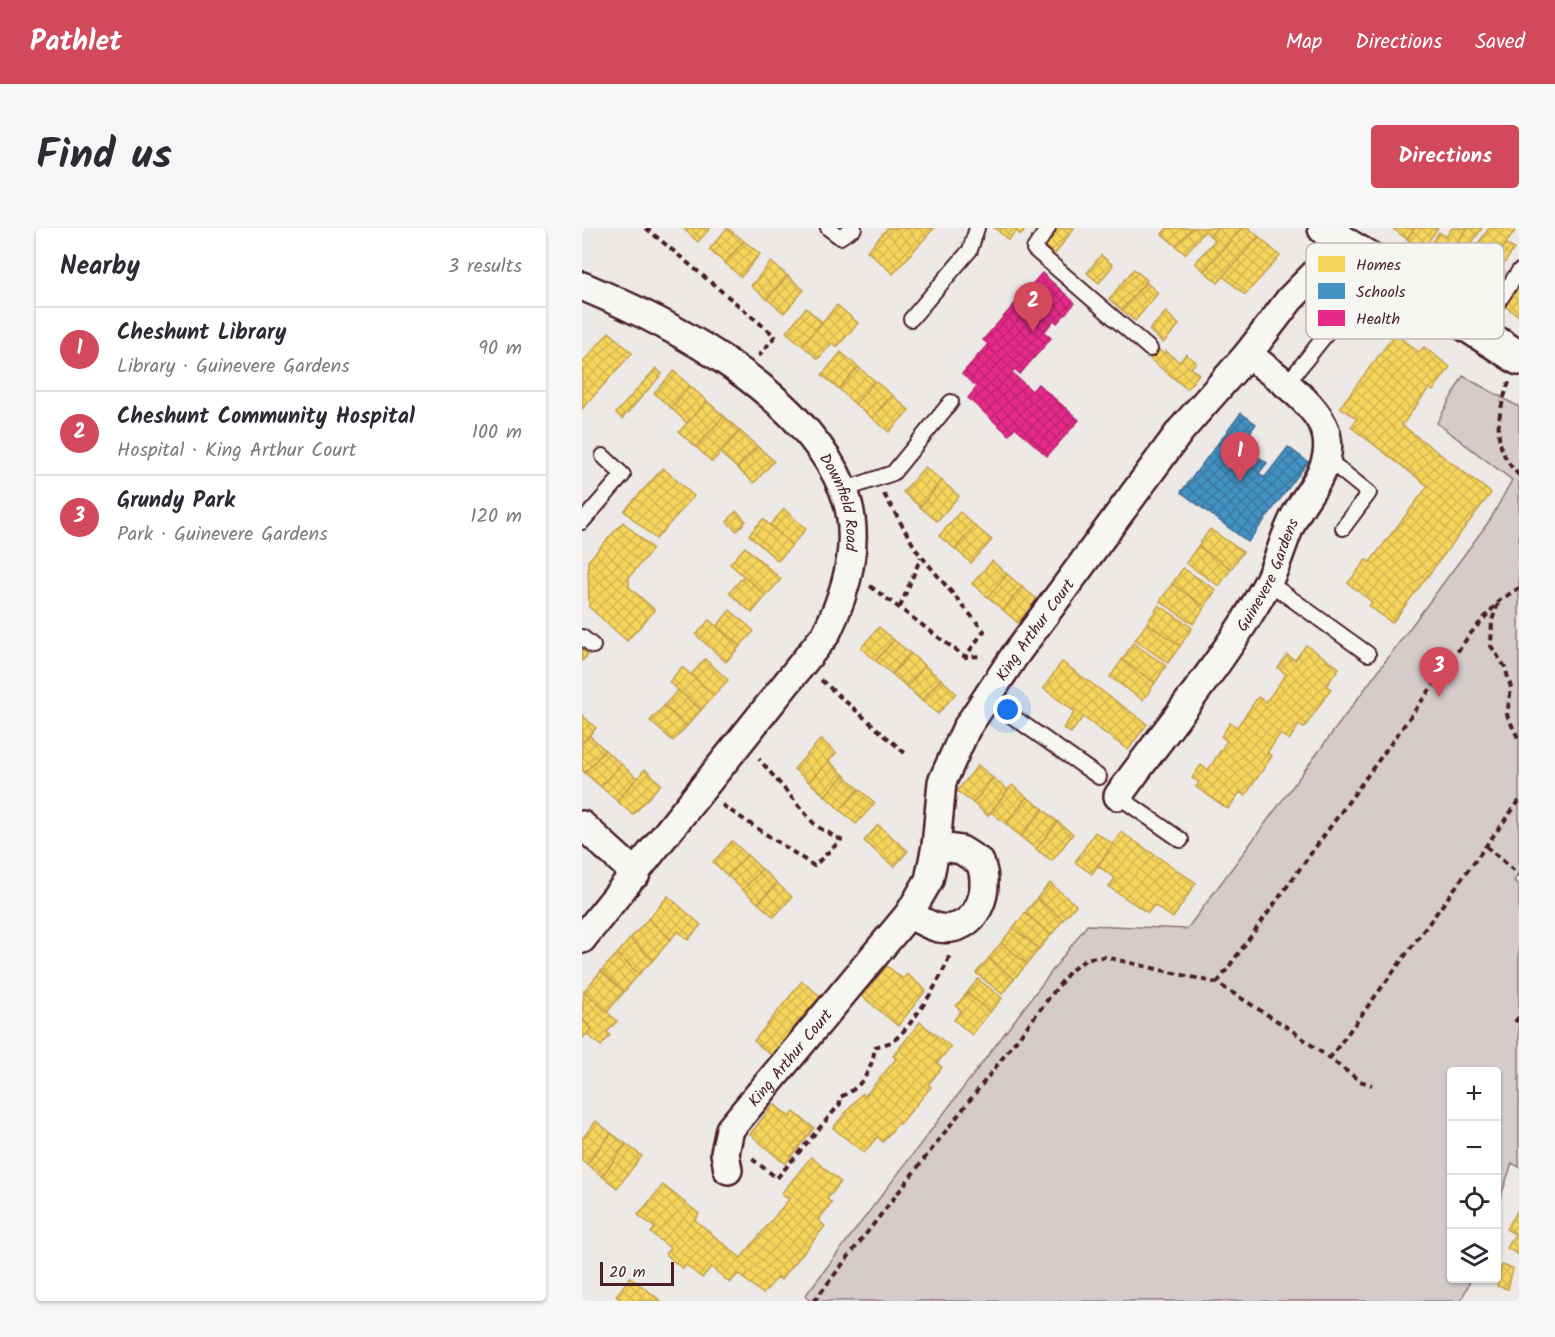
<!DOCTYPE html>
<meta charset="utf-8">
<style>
:root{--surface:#fff;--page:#f7f7f7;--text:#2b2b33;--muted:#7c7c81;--line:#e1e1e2;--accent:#d1495b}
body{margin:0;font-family:Kalam,sans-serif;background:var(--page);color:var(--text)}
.controls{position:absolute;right:18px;bottom:18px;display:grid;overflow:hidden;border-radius:6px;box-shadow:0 2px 4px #0004}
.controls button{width:54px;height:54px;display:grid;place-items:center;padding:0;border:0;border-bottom:2px solid var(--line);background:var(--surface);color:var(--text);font:30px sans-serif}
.scale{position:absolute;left:18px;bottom:15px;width:74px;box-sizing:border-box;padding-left:6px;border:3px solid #4a1f2b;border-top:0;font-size:16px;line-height:21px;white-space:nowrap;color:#4a1f2b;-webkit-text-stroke:4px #f6f6f2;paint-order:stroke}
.you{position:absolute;left:426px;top:482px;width:21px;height:21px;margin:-15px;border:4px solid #fff;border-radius:50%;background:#1a73e8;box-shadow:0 0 0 9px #1a73e833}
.badge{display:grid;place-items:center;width:39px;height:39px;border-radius:50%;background:var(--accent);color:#fff;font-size:20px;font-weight:700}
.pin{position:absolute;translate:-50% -50px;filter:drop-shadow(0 2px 3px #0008)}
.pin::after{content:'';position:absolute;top:32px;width:21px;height:18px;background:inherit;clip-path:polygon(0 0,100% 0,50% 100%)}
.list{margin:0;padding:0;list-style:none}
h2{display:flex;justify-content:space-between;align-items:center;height:78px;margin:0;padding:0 24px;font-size:26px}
h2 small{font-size:20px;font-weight:400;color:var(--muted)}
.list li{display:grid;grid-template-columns:39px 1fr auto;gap:18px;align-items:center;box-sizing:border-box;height:84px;padding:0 24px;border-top:2px solid var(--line)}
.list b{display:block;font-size:22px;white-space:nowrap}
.list p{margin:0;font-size:20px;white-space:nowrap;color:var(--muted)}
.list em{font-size:20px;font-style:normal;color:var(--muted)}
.icon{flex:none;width:33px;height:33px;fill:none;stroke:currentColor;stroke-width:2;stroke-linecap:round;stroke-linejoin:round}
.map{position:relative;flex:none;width:937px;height:1073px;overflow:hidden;border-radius:6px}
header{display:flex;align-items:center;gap:36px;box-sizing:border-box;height:84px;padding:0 30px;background:var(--accent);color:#fff}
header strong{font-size:28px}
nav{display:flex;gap:33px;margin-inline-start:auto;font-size:21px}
.intro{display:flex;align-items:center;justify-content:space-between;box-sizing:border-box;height:144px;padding:0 36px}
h1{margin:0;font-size:42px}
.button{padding:15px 27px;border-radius:6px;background:var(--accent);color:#fff;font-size:21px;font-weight:700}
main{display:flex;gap:36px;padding:0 36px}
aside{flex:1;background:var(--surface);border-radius:6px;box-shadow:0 2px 4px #0004}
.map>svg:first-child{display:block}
.park{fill:#d4cbca;stroke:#8f757a;stroke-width:1.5}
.homes{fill:url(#homes-cross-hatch);stroke:#c29e4d;stroke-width:1.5}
.schools{fill:url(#schools-cross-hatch);stroke:#457095;stroke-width:1.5}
.health{fill:url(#health-cross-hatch);stroke:#b8266e;stroke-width:1.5}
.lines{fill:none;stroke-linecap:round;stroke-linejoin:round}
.lane-casing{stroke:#4a1f2b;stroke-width:18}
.street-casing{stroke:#4a1f2b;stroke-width:32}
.secondary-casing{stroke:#4a1f2b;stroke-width:38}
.path{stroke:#4a1f2b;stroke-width:4;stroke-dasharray:6 4.5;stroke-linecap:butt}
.lane{stroke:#f6f6f2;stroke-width:14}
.street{stroke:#f6f6f2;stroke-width:27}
.secondary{stroke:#f6f6f2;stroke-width:33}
.labels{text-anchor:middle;stroke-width:6;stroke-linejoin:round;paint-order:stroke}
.street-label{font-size:16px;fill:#4a1f2b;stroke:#f6f6f2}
.key{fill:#f6f6f2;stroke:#c2b6b6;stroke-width:1.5}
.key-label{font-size:16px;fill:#4a1f2b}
</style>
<header>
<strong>Pathlet</strong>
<nav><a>Map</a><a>Directions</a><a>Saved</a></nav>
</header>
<div class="intro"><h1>Find us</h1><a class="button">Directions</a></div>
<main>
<aside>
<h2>Nearby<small>3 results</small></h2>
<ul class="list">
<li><span class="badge">1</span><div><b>Cheshunt Library</b><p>Library · Guinevere Gardens</p></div><em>90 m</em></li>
<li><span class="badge">2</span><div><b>Cheshunt Community Hospital</b><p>Hospital · King Arthur Court</p></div><em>100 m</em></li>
<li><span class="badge">3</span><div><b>Grundy Park</b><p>Park · Guinevere Gardens</p></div><em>120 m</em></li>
</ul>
</aside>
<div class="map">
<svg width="937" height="1073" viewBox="0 0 937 1073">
<defs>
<pattern id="homes-cross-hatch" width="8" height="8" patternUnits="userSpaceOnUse" patternTransform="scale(1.5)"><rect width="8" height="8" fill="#f6d55c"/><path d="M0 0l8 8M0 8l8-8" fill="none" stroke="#d4b650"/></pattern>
<pattern id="schools-cross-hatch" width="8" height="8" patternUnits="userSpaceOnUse" patternTransform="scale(1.5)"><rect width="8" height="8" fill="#4393c3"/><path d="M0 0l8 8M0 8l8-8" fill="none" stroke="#3a779f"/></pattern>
<pattern id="health-cross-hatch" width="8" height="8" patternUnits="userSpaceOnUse" patternTransform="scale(1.5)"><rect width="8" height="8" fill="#e7298a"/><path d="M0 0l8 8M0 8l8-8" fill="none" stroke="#bd2371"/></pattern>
</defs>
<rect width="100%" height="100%" fill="#ece9e6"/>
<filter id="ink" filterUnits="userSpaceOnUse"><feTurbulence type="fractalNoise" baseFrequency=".0167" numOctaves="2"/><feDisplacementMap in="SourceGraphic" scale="12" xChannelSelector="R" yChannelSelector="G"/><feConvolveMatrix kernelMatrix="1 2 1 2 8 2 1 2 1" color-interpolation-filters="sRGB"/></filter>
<g filter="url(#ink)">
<!-- park -->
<path class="park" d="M881 148 937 179V645L932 653 937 657V939L930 935 915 980V844H870V1050L889 1051 879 1073H228L223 1068 505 697 605 701 908 292 930 252 855 195Z"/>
<!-- homes -->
<g class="homes">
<path d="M101 0H128L116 14Z"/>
<path d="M145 0 162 13 143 35 127 22Z"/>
<path d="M306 0H352L311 46 285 23Z"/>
<path d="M413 0H445L439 7 434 3 426 12Z"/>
<path d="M473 0H492L473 26 461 17Z"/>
<path d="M585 0H610L594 18 580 6Z"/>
<path d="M610 0H635L628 8 623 3 603 26 594 18Z"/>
<path d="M635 0H660L622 43 613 35 633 12 628 8Z"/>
<path d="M660 0H667L677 9 636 55 622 43Z"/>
<path d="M810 0H833L825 11Z"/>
<path d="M833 0H856L840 22 825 11Z"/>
<path d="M870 0H885L856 43 839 31 857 4 864 9Z"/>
<path d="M885 0H900L884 23 888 26 870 52 856 43Z"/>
<path d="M907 0H935L889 66 870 52Z"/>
<path d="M677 9 698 28 663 67 641 48Z"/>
<path d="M162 13 178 26 159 49 143 35Z"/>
<path d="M924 16 932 21 918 41 923 44 902 75 889 66Z"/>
<path d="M519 27 531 37 517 55 505 45Z"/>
<path d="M189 34 206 48 185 71 169 58Z"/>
<path d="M552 41 565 52 540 82 527 71Z"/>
<path d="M206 48 222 62 202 85 185 71Z"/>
<path d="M564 54 576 65 553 93 540 82Z"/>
<path d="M937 57V88L922 77Z"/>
<path d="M255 77 276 95 255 119 250 115 236 131 220 117Z"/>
<path d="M224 80 240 94 220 117 204 104Z"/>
<path d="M584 84 597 97 581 115 567 102Z"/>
<path d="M27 104 50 125 0 181V135Z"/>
<path d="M813 106 837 124 842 119 868 139 851 163 847 160 820 197 909 265 810 395 787 378 790 374 766 355 784 332 788 334 846 258 769 199 775 191 758 179Z"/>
<path d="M576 121 582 126 584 123 597 134 604 126 614 134 609 140 617 146 605 161 568 131Z"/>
<path d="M259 124 276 139 257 161 240 147Z"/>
<path d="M276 139 293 153 273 176 257 161Z"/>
<path d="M74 140 80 146 40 191 34 185Z"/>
<path d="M92 143 108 158 89 180 72 165Z"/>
<path d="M293 153 310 167 290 190 273 176Z"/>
<path d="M108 158 125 173 105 195 89 180Z"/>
<path d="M310 167 327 182 307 204 290 190Z"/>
<path d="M125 173 142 188 114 219 97 204Z"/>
<path d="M142 188 158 203 130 234 114 219Z"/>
<path d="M158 203 175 218 155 240 138 225Z"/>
<path d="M175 218 192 233 172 255 155 240Z"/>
<path d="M343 239 360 253 338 279 321 264Z"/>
<path d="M81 240 112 268 74 311 42 283Z"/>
<path d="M360 253 377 268 355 293 338 279Z"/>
<path d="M202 281 224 301 210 317 188 297Z"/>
<path d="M154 283 164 293 155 303 145 294Z"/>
<path d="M378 284 393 298 373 321 357 308Z"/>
<path d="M181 291 210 317 196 333 167 307Z"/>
<path d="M41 294 71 321 47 349V359L73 382 45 413 7 379 6 333Z"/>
<path d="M393 298 410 312 389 335 373 321Z"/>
<path d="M628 301 661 324 649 341 616 318Z"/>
<path d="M616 318 649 341 637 358 604 335Z"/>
<path d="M163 319 199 351 184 368 148 336Z"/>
<path d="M410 333 425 346 406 369 390 356Z"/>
<path d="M601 340 634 362 623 379 590 356Z"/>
<path d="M425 346 440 359 421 382 406 369Z"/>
<path d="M162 348 184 368 170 385 147 365Z"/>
<path d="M590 356 623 379 611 396 578 373Z"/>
<path d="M440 359 455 371 436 395 421 382Z"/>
<path d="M577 377 610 400 598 418 565 395Z"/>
<path d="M148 382 172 403 158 418 135 398Z"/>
<path d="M127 392 158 418 144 434 114 407Z"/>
<path d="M565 395 598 418 586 435 553 412Z"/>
<path d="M297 399 312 412 294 433 279 420Z"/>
<path d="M312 412 328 425 310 446 294 433Z"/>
<path d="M551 415 584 438 573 455 540 432Z"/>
<path d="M724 417 757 440 744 458 749 461 722 500 717 497 707 512 698 506 685 525 690 528 663 568 658 564 646 581 614 559 617 554 610 550 619 537 626 542 645 513 639 508 648 495 655 499 676 469 684 474 704 446 696 440 705 427 713 432Z"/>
<path d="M0 421 6 427 0 433Z"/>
<path d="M328 425 343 438 325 459 310 446Z"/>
<path d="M123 431 146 452 132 467 109 447Z"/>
<path d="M540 432 573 455 561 472 528 449Z"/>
<path d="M480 434 565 496 546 522 501 489 489 505 481 500 493 484 461 460Z"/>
<path d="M343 438 359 451 340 473 325 459Z"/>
<path d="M100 439 132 467 119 482 87 454Z"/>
<path d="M359 451 374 465 356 486 340 473Z"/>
<path d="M96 462 119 482 105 498 82 478Z"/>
<path d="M82 478 105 498 91 513 68 493Z"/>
<path d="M0 487 14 500 0 515Z"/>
<path d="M7 507 23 522 3 545 0 542V515Z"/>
<path d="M239 511 254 525 227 554 212 541Z"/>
<path d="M23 522 39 536 19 559 3 545Z"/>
<path d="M247 533 262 547 243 568 227 554Z"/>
<path d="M39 536 55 550 35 573 19 559Z"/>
<path d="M396 537 411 550 391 575 375 563Z"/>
<path d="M63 541 79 556 51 587 35 573Z"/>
<path d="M262 547 277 561 258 582 243 568Z"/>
<path d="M411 550 426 562 406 588 391 575Z"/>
<path d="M430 557 445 569 424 596 409 584Z"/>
<path d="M277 561 293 575 274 596 258 582Z"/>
<path d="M445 569 461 581 439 609 424 596Z"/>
<path d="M461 581 476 594 454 621 439 609Z"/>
<path d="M476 594 491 606 470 633 454 621Z"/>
<path d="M296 597 326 623 312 639 282 613Z"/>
<path d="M513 604 531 616 510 646 493 634Z"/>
<path d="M539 604 614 655 591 690 572 677 566 685 527 659 533 650 516 638Z"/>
<path d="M150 613 165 627 146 648 131 634Z"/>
<path d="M165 627 180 641 161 662 146 648Z"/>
<path d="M180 641 195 655 176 675 161 662Z"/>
<path d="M195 655 210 669 192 689 176 675Z"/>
<path d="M468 655 494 677 481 692 455 670Z"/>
<path d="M86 668 119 697 106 712 96 703 89 711 66 691Z"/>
<path d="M455 670 481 692 469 707 443 685Z"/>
<path d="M443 685 469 707 457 721 431 700Z"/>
<path d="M66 691 89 711 71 732 48 711Z"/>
<path d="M431 700 457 721 445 736 419 715Z"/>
<path d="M48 711 71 732 57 746 35 726Z"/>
<path d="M419 715 445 736 432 751 407 730Z"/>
<path d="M35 726 57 746 42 764 19 743Z"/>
<path d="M407 730 432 751 420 766 394 745Z"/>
<path d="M305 738 321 751 325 746 344 762 316 798 280 768Z"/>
<path d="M19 743 42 764 25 784 2 763Z"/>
<path d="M396 751 420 770 408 784 385 765Z"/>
<path d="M220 753 238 768 190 828 172 813Z"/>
<path d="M2 763 35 793 25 804 28 807 19 818 5 806 10 800 0 791Z"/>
<path d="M385 765 408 784 390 807 372 792 379 783 374 778Z"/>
<path d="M0 791 10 800 0 811Z"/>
<path d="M338 794 369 819 355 835 360 839 346 857 349 859 318 896 316 895 301 914 295 909 282 925 251 900 280 865 283 868 314 831 311 828Z"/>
<path d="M192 876 208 889 212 884 232 900 203 936 168 906Z"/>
<path d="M14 893 29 905 5 936 0 933V911Z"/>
<path d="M29 905 44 916 20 948 5 936Z"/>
<path d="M44 916 60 928 35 960 20 948Z"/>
<path d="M229 929 259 954 245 971 250 975 236 992 243 998 199 1052 196 1049 181 1066 156 1046 148 1055 129 1039 120 1050 104 1037 101 1041 83 1026 88 1020 69 1005 73 1000 56 987 81 957 117 986 113 992 159 1030 207 971 199 966Z"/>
<path d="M936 982H937V1027L925 1020 933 1006 924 1001Z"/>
<path d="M920 1037 931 1040 926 1061 915 1058Z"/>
<path d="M48 1049 79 1073H40L34 1068Z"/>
</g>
<!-- schools -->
<path class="schools" d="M659 185 674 196 652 226 658 231 665 221 685 235 677 245 683 249 706 219 726 234 666 314 599 264Z"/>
<!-- health -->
<path class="health" d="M460 45 493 75 475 95 472 92 462 104 469 110 438 146 433 141 430 145 450 163 456 156 497 192 465 228 433 199 427 207 386 170 395 159 380 146 406 116 401 112Z"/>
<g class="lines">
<defs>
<g id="lane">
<path d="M246 0 258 9 272 0"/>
<path d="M466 0 452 21 568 121"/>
<path d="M329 91 388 22 395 0"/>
<path d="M896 104 937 43"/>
<path d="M704 157 757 90"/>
<path d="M745 231 787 265 761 300"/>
<path d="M261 262 311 245 369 174"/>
<path d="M0 294 41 247 21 228"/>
<path d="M686 354 786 426"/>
<path d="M0 409 11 418"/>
<path d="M404 470 517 549"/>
<path d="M536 568 599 612"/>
</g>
<g id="street">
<path id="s1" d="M0 58C93 97 220 164 261 261 281 308 265 363 244 406L0 711"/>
<path id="s2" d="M536 568C586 498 644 431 685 356 697 334 701 310 713 288 726 263 750 241 745 210 740 177 690 146 666 126"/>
<path d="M0 597 54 646"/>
<path d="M327 686C336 691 347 698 357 700 395 705 410 663 398 634L379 622 354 618"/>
<path id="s3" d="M146 942 143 925 148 901 327 686 347 652 354 618 360 554 384 501 433 427 599 202 666 126 708 71 762 16"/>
</g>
<g id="secondary">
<path d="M743 0 762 16 801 39 817 38 869 75 878 92"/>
<path d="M858 89 878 92 937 130"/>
</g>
</defs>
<!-- lane casing -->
<use href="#lane" class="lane-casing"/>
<!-- street casing -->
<use href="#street" class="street-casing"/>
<!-- secondary casing -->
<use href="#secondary" class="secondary-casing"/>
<!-- path -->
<g class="path">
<path d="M64 0 193 108 177 128"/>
<path d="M927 154C915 188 908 219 937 247"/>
<path d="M302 266 335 323 402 403 383 429"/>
<path d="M288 358 383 429 401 428"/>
<path d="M916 376 910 392 909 418 923 439 929 460 925 487 937 512"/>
<path d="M318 379 339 329"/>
<path d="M239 452 324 526"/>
<path d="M140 577 232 638 259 612 234 598 177 531"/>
<path d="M904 618 937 647"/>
<path d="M635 755 889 405 918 372 937 360"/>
<path d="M933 794 937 789"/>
<path d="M747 831 937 573"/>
<path d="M170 931 195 950 258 876V869C280 860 290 842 293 819 298 817 306 816 311 813 329 800 363 747 368 725"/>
<path d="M232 1073 488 743 506 730 523 729 635 755 708 801 778 853 790 857"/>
</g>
<!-- lane -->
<use href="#lane" class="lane"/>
<!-- street -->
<use href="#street" class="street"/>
<!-- secondary -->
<use href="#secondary" class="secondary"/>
</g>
</g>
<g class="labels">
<!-- street labels -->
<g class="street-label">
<text dy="6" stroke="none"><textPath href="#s1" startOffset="350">Downfield Road</textPath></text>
<text dy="6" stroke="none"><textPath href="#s2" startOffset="268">Guinevere Gardens</textPath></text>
<text dy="6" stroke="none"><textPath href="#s3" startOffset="639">King Arthur Court</textPath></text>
<text dy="6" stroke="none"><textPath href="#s3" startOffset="135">King Arthur Court</textPath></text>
</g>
</g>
<!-- legend -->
<rect x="724" y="15" width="198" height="96" rx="9" class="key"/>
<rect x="736" y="28" width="27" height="16" fill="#f6d55c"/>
<rect x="736" y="55" width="27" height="16" fill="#4393c3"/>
<rect x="736" y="82" width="27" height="16" fill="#e7298a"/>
<g class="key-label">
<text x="774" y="42">Homes</text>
<text x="774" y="69">Schools</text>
<text x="774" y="96">Health</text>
</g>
</svg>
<div class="controls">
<button>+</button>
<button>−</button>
<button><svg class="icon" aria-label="locate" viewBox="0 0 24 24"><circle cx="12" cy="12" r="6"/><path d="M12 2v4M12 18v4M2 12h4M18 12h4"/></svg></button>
<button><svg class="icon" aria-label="layers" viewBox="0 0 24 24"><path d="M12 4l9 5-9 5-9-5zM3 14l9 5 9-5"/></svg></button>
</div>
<div class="scale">20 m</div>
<div class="you"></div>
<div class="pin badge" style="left:658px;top:254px">1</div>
<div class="pin badge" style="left:451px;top:104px">2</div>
<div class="pin badge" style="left:857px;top:469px">3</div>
</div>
</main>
